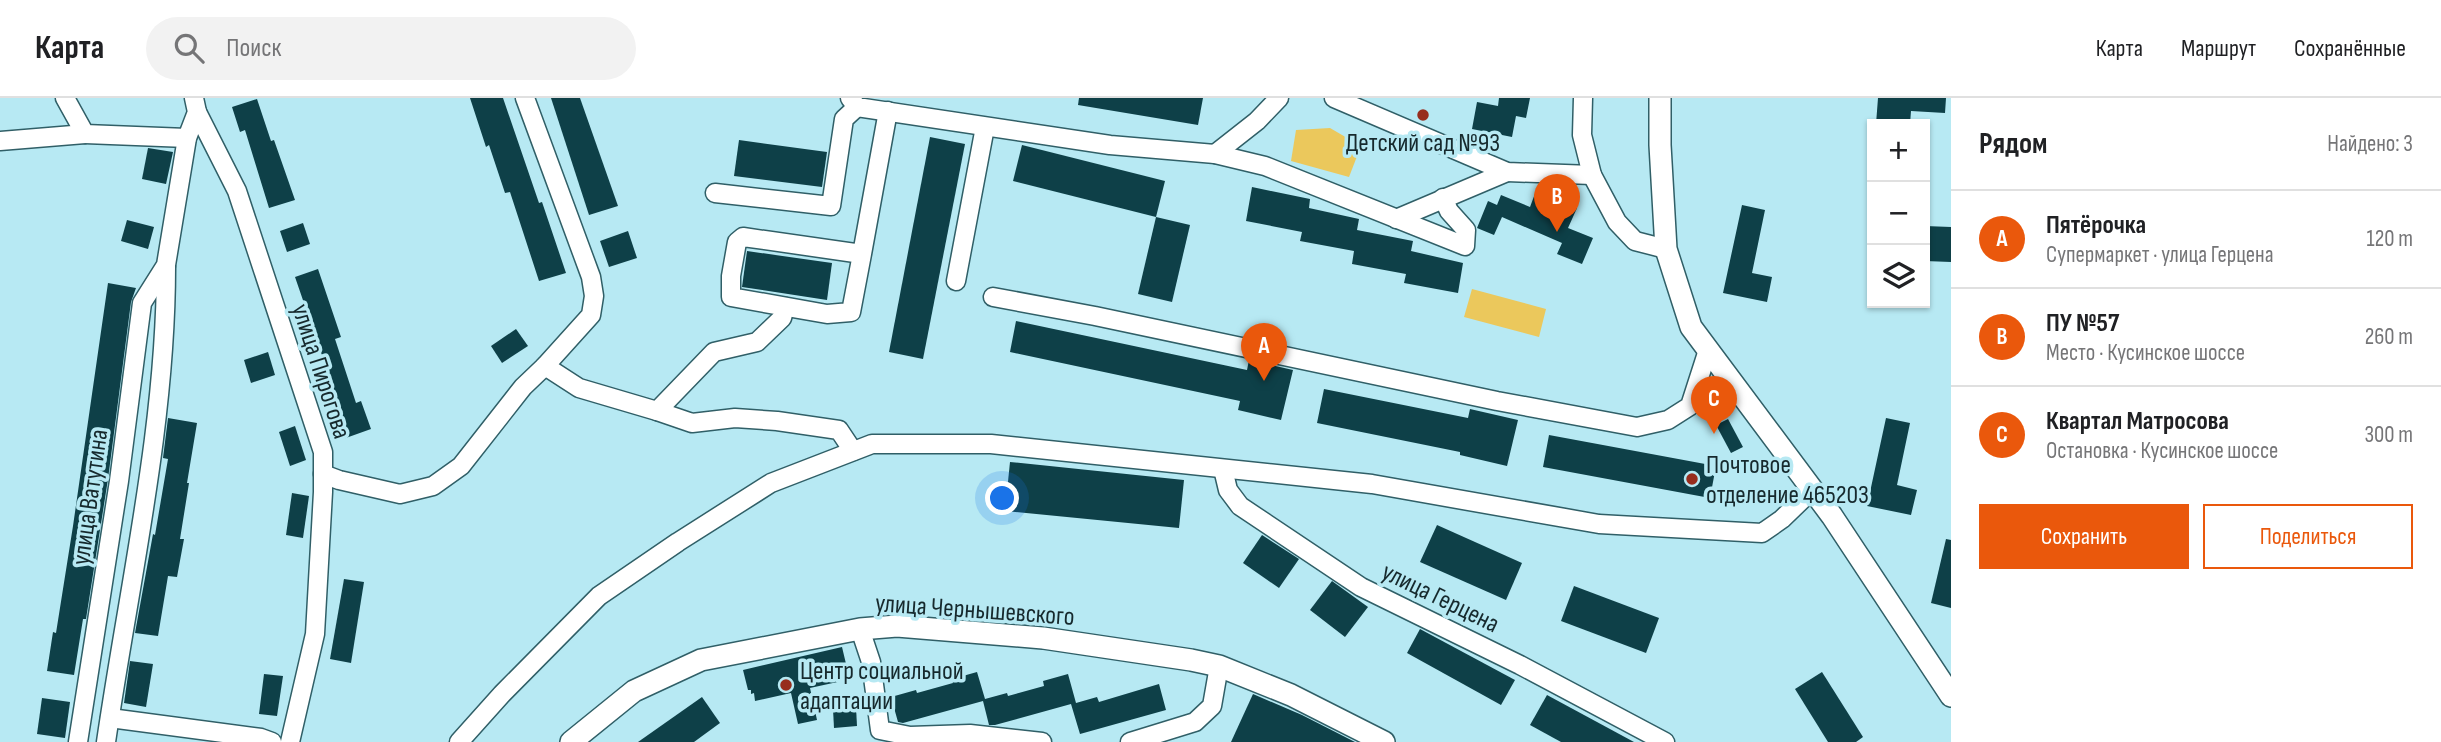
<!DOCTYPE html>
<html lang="ru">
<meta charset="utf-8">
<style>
:root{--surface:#fff;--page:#f2f2f2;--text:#202124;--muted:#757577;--line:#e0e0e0;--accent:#ea580c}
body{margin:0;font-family:"Sofia Sans Condensed",sans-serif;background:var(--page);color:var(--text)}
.controls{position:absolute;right:21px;top:21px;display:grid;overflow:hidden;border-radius:0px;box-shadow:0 2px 5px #0004}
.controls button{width:63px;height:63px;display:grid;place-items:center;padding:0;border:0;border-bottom:2px solid var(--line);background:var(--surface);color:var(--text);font:35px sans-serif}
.you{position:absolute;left:1003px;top:401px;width:24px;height:24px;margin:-18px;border:5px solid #fff;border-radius:50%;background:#1a73e8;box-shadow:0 0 0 10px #1a73e833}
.badge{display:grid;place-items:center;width:46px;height:46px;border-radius:50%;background:var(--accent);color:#fff;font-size:23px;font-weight:700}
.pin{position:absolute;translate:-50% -58px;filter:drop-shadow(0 2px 4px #0008)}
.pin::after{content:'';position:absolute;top:37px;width:24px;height:21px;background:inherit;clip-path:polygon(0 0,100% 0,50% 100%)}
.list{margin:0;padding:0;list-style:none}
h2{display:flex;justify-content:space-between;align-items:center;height:91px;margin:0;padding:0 28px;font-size:30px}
h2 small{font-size:23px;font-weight:400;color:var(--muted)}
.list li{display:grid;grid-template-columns:46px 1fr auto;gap:21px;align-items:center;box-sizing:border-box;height:98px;padding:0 28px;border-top:2px solid var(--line)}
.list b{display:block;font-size:26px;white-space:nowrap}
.list p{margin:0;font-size:23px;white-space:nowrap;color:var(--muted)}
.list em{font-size:23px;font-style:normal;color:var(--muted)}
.actions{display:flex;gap:14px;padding:21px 28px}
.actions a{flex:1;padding:16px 0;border:2px solid var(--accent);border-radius:0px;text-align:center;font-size:24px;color:var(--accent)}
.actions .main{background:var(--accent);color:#fff}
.icon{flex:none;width:38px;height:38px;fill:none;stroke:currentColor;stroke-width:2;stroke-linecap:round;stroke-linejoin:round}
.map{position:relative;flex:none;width:1951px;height:644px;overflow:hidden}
header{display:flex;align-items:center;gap:42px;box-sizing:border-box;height:98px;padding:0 35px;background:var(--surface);border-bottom:2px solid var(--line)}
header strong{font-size:33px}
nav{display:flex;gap:38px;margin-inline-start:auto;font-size:24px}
.search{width:490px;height:63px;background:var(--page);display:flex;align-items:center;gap:18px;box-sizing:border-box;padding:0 24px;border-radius:38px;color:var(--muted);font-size:26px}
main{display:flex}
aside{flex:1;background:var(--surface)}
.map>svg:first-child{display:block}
.green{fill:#ebc85c}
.building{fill:#0e4048}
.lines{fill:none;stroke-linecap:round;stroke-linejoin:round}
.minor-casing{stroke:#305f67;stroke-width:21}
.major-casing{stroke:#305f67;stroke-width:24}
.minor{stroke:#fff;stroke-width:18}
.major{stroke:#fff;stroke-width:21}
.poi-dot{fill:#972d1d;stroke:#b7e9f3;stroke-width:2.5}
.labels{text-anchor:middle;stroke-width:7;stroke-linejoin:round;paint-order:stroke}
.poi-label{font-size:26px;fill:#16292d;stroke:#b7e9f3;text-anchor:start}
.street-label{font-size:26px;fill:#16292d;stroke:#b7e9f3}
</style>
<header>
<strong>Карта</strong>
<div class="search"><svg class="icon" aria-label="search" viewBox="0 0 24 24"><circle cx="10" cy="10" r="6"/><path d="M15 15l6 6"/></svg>Поиск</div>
<nav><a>Карта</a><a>Маршрут</a><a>Сохранённые</a></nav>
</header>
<main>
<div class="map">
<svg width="1951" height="644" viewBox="0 0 1951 644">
<rect width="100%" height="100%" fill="#b7e9f3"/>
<!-- green -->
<g class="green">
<path d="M1330 30 1361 48 1349 79 1291 63 1296 32Z"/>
<path d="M1472 191 1546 211 1539 239 1464 219Z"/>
</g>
<!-- building -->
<g class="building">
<path d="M470 0H503L539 105 542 104 566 175 539 183 510 94 505 95 489 47 486 49Z"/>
<path d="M551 0H580L618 108 589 117Z"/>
<path d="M1079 0H1203L1198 27 1078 7Z"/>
<path d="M1499 0H1530L1526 20 1516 18 1512 39 1472 31 1477 4 1498 8Z"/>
<path d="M1878 0H1946L1945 15 1911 13 1910 26H1876Z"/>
<path d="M257 1 271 43 274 42 295 102 269 110 245 32 240 34 232 9Z"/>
<path d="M930 39 965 46 923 261 889 254Z"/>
<path d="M739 42 827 54 822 89 734 78Z"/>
<path d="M1022 47 1165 83 1156 119 1013 83Z"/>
<path d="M148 50 173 54 166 86 142 81Z"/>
<path d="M1252 89 1310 101 1309 110 1359 121 1357 132 1413 143 1411 153 1463 165 1458 195 1404 185 1406 176 1352 166 1354 153 1300 143 1302 134 1246 123Z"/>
<path d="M1536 93 1577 110 1568 130 1593 140 1582 166 1557 156 1562 145 1502 119 1494 137 1477 130 1488 103 1497 107 1501 97 1530 109Z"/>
<path d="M1742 107 1765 112 1752 175 1772 179 1767 204 1723 195Z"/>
<path d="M1156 119 1190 127 1172 204 1138 196Z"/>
<path d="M127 122 154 129 148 151 121 143Z"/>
<path d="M303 125 310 146 287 154 280 133Z"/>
<path d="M1925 128 1951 129V164L1925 163Z"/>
<path d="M628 133 637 160 609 169 600 143Z"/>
<path d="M747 153 832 165 827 202 742 189Z"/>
<path d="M318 171 341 239 335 241 356 305 361 303 371 331 343 341 320 270 326 269 295 179Z"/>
<path d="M108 185 136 190 131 204 108 381 86 521H83L74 577 47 573 53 534 56 535 73 428Z"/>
<path d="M1016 223 1247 272 1249 262 1293 272 1281 322 1238 312 1240 303 1010 254Z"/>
<path d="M516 231 528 248 502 265 491 248Z"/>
<path d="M268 254 275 277 251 285 244 262Z"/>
<path d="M1324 291 1468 320 1470 311 1518 322 1507 368 1460 357V354L1317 325Z"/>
<path d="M168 320 197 325 187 385H189L180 441H184L177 479 168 478 158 538 135 535 153 436 155 437 168 361 163 360Z"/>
<path d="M1886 320 1910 325 1897 387 1917 392 1911 417 1867 408Z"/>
<path d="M1728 321 1743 349 1731 355 1716 327Z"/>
<path d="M295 328 306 362 290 368 279 334Z"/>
<path d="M1549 337 1716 368 1710 400 1543 369Z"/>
<path d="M1010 364 1184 382 1179 430 1005 413Z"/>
<path d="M292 395 309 398 303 440 286 437Z"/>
<path d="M1437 427 1522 465 1506 502 1420 464Z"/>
<path d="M1262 437 1299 461 1279 490 1243 465Z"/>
<path d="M1946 441 1951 442V510L1931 505Z"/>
<path d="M344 481 364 484 351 565 330 561Z"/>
<path d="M1332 483 1368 509 1345 539 1310 512Z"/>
<path d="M1574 488 1659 520 1646 555 1561 523Z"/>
<path d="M1420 531 1515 582 1501 607 1407 555Z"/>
<path d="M842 549 847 570 844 571V575L840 576 842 583 810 590 817 622 798 626 791 595 755 603 754 595 751 596V592H748L743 572Z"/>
<path d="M130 563 153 566 146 609 124 605Z"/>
<path d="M977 574 985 601 1007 595 1008 598 1044 588 1043 583 1068 576 1076 605 1097 599 1099 604 1159 586 1166 612 1080 636 1071 606 995 627H989L983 603 903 625 898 624 891 599 916 592 917 595 953 585 952 581Z"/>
<path d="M1822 574 1863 639 1856 644H1828L1795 591Z"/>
<path d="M264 576 283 578 277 618 259 616Z"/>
<path d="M1253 596 1302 617 1355 644H1231Z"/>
<path d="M1547 597 1634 644H1561L1530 627Z"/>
<path d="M702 599 720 625 694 644H638Z"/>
<path d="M42 600 70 604 65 640 37 636Z"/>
<path d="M856 609 857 628 834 630 833 611Z"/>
</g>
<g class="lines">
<defs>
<g id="minor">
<path d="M65 0 85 36 187 40"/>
<path d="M850 0 857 9 1110 47 1215 56 1265 68 1465 148 1466 132 1449 113 1443 100"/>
<path d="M1334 0 1507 74 1592 77"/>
<path d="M1583 0 1582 37 1592 77 1617 124 1635 143 1666 151"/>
<path d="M197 14 237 93 323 354V394L315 536 290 644"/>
<path d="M0 43 85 36"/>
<path d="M1215 56 1257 23 1279 0"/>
<path d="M715 95 831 108 844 21 857 9"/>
<path d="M1396 121 1507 74"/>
<path d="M862 156 851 214 827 216 731 199V178L737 144 743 139 862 156 888 13"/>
<path d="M956 183 985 29"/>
<path d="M993 199 1095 218 1497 303 1637 329 1668 322 1690 308 1708 252"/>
<path d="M545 268 579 290 657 313 714 254 757 244 782 220 785 209"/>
<path d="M657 313 692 325 735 320 777 323 839 332 853 353"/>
<path d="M1223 371 1228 392 1240 408 1361 489 1520 567 1665 644"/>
<path d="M323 376 339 382 400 396 433 388 461 368 523 289 545 268 591 217 594 198 591 179 525 0"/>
<path d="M860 531 871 564 880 632 910 638 970 636 1042 644"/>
<path d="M110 620 261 640 272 644"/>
<path d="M78 644 119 383 142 205 166 167 187 40 197 14 194 0"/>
<path d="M106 644C129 486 166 329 166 169"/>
<path d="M459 644 502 596 599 498 678 444 771 385 872 346H991L1372 386 1599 426 1762 435 1782 421 1812 392"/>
<path d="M1130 644 1195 624 1212 608 1219 568"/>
</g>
<g id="major">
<path d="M1660 0V47L1666 151 1691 229 1832 418 1951 598"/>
<path d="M571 644 634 593 701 562 860 531 897 528 1043 540 1191 562 1219 568 1291 597 1384 644"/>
</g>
</defs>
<!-- minor casing -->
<use href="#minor" class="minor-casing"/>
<!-- major casing -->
<use href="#major" class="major-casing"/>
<!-- minor -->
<use href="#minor" class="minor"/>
<!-- major -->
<use href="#major" class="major"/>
</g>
<!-- markers -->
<g class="poi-dot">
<circle cx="1423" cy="17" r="7"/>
<circle cx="1692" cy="381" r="7"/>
<circle cx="786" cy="587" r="7"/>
</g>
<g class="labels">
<!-- poi labels -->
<g class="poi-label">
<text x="1423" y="53" text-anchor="middle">Детский сад №93</text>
<text x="1706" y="375">Почтовое<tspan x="1706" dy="30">отделение 465203</tspan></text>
<text x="800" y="581">Центр социальной<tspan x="800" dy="30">адаптации</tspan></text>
</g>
<!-- street labels -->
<g class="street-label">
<text transform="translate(322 273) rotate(72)" y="9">улица Пирогова</text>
<text transform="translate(89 399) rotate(-82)" y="9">улица Ватутина</text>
<text transform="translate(1441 499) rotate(26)" y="9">улица Герцена</text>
<text transform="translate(975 511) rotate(4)" y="9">улица Чернышевского</text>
</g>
</g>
</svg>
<div class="controls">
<button>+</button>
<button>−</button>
<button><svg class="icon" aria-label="layers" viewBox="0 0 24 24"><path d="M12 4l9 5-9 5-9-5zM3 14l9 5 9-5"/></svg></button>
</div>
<div class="you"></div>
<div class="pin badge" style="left:1264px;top:283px">A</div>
<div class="pin badge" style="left:1557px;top:134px">B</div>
<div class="pin badge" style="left:1714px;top:336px">C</div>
</div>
<aside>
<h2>Рядом<small>Найдено: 3</small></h2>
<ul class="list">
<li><span class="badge">A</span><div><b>Пятёрочка</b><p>Супермаркет · улица Герцена</p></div><em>120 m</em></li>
<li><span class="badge">B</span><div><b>ПУ №57</b><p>Место · Кусинское шоссе</p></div><em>260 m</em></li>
<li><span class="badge">C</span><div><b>Квартал Матросова</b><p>Остановка · Кусинское шоссе</p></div><em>300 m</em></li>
</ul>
<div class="actions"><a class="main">Сохранить</a><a>Поделиться</a></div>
</aside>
</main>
